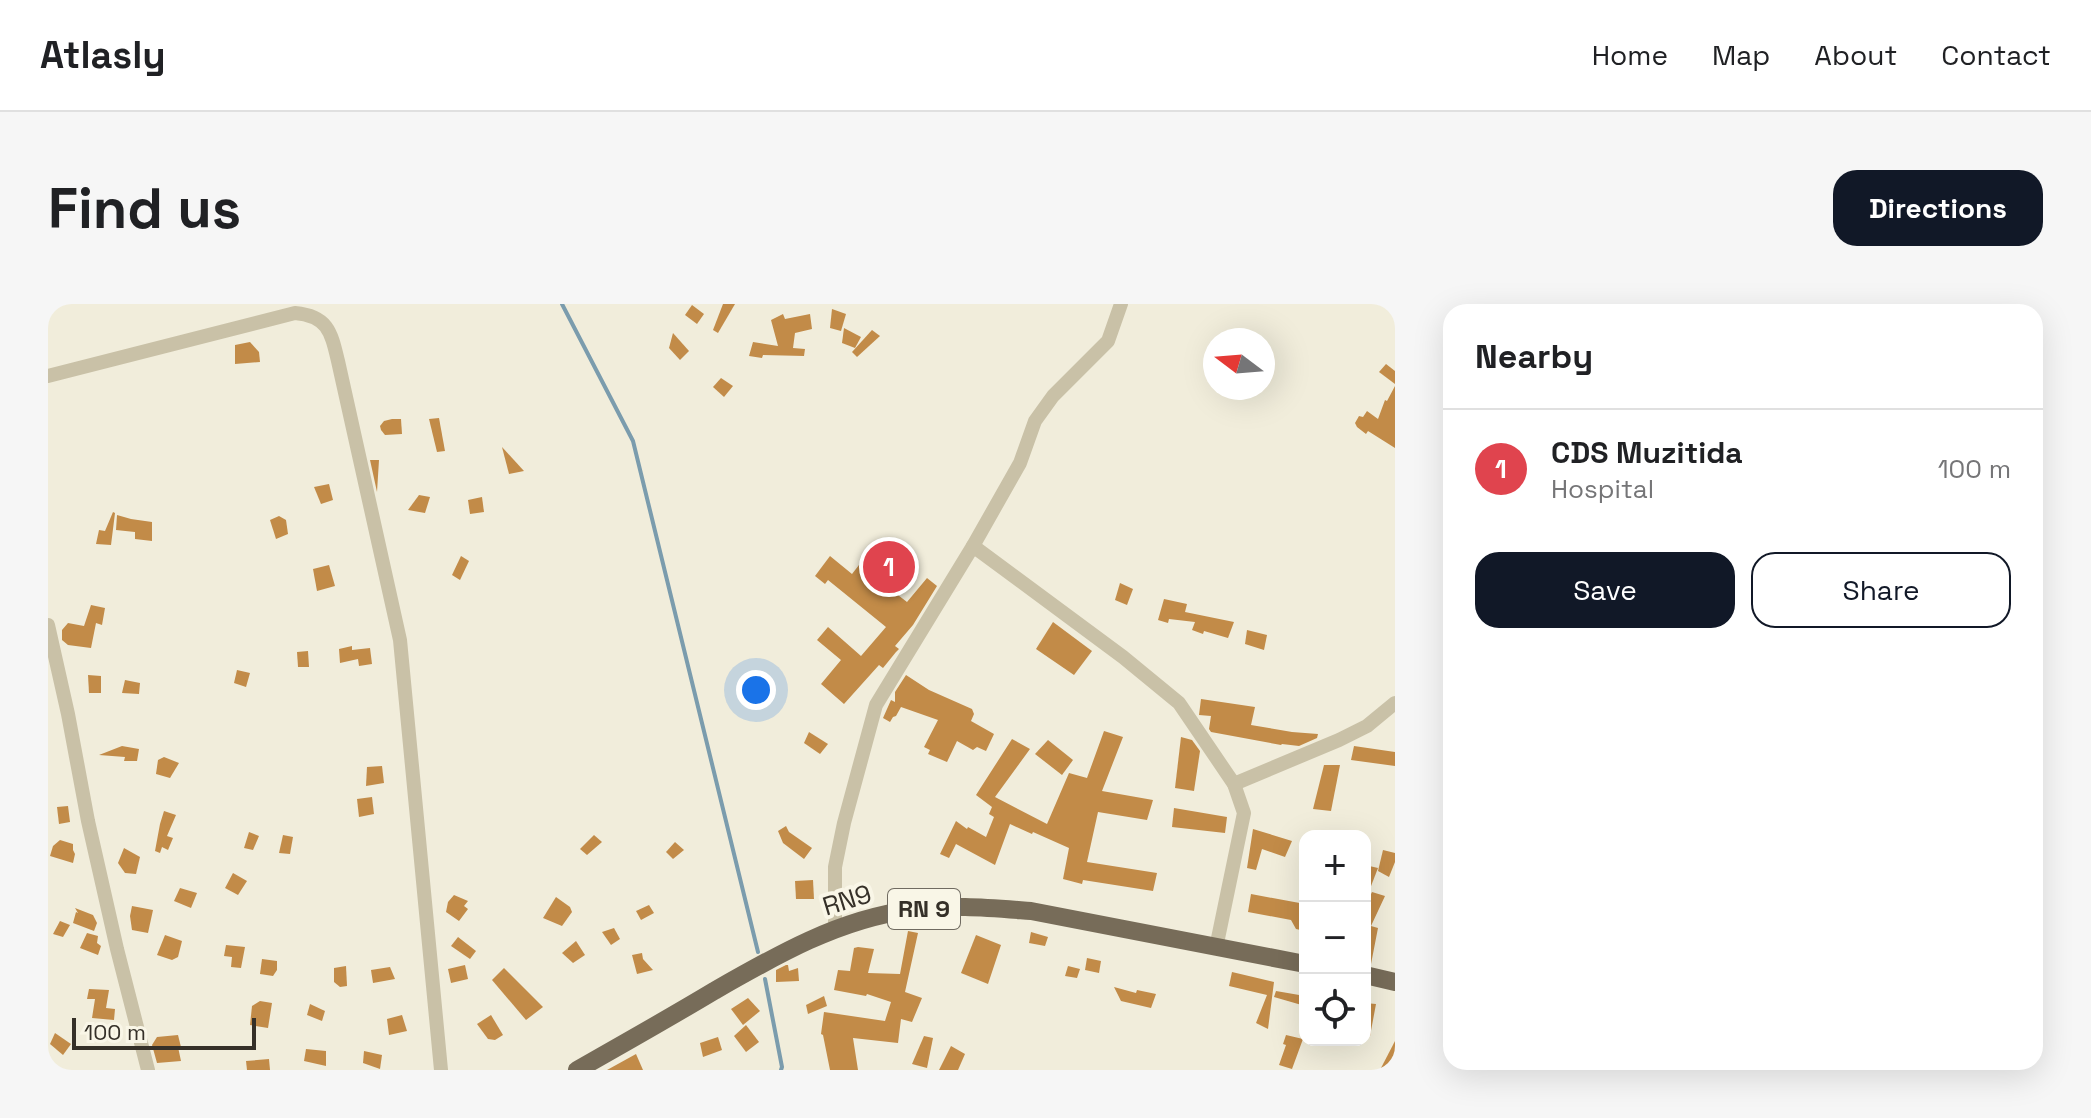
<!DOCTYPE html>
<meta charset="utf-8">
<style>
:root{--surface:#fff;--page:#f6f6f6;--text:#202124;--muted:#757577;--line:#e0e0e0;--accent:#111827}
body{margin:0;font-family:"Space Grotesk",sans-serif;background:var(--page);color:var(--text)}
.controls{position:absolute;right:24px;bottom:24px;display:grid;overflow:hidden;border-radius:16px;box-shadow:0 8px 32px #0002}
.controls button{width:72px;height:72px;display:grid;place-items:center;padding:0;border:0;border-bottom:2px solid var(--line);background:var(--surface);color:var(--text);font:40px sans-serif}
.compass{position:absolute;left:1155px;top:24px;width:72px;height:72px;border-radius:50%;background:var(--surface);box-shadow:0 8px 32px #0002;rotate:286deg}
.scale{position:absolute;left:24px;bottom:20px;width:184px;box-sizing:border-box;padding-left:8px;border:4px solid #353028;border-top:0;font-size:22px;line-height:28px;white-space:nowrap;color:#353028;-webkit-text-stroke:6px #f9f6e7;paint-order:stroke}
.you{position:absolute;left:708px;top:386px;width:28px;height:28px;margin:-20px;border:6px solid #fff;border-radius:50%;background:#1a73e8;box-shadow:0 0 0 12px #1a73e833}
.badge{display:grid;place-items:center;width:52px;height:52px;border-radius:50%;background:var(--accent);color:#fff;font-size:26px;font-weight:700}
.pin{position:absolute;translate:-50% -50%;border:4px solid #fff;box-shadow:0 2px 8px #0006}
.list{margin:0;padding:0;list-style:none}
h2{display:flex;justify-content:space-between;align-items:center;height:104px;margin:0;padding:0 32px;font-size:34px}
h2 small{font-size:26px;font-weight:400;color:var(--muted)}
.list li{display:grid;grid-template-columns:52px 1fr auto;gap:24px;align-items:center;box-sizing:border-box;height:120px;padding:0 32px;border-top:2px solid var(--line)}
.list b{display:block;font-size:30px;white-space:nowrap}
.list p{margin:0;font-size:26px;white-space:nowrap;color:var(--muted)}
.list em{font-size:26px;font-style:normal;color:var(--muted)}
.actions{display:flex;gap:16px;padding:24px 32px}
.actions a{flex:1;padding:18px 0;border:2px solid var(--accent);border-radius:24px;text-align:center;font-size:28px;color:var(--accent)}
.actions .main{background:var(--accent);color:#fff}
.icon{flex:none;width:44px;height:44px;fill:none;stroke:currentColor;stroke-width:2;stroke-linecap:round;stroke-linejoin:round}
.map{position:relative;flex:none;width:1347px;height:766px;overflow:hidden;border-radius:24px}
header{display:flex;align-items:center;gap:48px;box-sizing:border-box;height:112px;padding:0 40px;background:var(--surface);border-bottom:2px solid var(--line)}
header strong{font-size:38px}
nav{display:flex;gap:44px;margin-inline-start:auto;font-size:28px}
.intro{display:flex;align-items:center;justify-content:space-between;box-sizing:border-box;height:192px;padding:0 48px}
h1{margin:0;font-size:56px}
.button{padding:20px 36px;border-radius:24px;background:var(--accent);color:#fff;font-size:28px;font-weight:700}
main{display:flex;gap:48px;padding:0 48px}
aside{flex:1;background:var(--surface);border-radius:24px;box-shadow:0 8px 32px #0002}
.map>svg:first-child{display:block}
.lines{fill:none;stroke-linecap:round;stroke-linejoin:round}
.stream{stroke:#7b9cad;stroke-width:4}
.building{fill:#c28b48}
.minor{stroke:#c9c1a7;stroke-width:14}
.major{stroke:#776c59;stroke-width:18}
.labels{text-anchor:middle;stroke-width:8;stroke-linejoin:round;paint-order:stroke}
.shield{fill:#f9f6e7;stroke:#706b61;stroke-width:2}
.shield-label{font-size:24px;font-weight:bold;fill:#353028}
.street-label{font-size:26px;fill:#353028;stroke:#f9f6e7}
</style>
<header>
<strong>Atlasly</strong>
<nav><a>Home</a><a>Map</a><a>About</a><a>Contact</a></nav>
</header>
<div class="intro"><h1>Find us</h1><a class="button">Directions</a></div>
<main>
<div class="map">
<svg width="1347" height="766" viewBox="0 0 1347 766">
<rect width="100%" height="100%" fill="#f1eddb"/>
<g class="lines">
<!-- stream -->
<g class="stream">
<path d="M514 0 585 137 710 648"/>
<path d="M717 675 734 763 733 766"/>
</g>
</g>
<!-- building -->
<g class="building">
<path d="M675 0H687L670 29 665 26Z"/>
<path d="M644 1 656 10 649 20 637 11Z"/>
<path d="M784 5 798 10 793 27 782 24Z"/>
<path d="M735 10 737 15 762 10 764 25 747 29 745 44 757 45 756 52 715 51 714 54 701 52 705 38 730 42 723 16Z"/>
<path d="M796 24 813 33 807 44 794 39Z"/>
<path d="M824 26 832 32 809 53 804 48Z"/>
<path d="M625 29 641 47 632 56 621 44Z"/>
<path d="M202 38 211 48 212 58 187 60V41Z"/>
<path d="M1338 60 1347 67V80L1331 68Z"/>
<path d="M673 74 685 82 676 93 665 83Z"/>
<path d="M1347 82V144L1320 127 1318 130 1309 123 1307 119 1311 112 1315 113 1319 107 1330 115 1337 96 1339 97Z"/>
<path d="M391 114 397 147 389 148 381 115Z"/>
<path d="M344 115H353L354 130 337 131 333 126 332 122 336 117Z"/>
<path d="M454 143 476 167 461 170Z"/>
<path d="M322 156H331L329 188Z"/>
<path d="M281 180 285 196 273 200 266 183Z"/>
<path d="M371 191 382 193 377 209 360 206Z"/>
<path d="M434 193 436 208 422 210 420 196Z"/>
<path d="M65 208 67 209 63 241 48 240 51 226 57 227Z"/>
<path d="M69 211 83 215 104 218V237L87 235V228L68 226Z"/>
<path d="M231 212 238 216 240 230 228 235 222 216Z"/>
<path d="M413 252 421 257 412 276 404 271Z"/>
<path d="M782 252 804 270 811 261 859 298 879 274 889 282 865 321 847 342 851 345 848 348 835 364 831 361 796 400 773 380 793 356 769 336 780 323 813 352 838 323 780 276 777 280 767 272Z"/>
<path d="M281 261 287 282 269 287 265 265Z"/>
<path d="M1072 279 1085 285 1079 301 1067 296Z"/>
<path d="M1116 295 1139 300 1137 308 1186 318 1180 334 1156 327 1155 330 1144 326 1147 318 1121 315 1120 319 1110 316Z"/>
<path d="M43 301 57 304 54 321 48 319 43 344 20 341 14 336V326L20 319 36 322Z"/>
<path d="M1005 318 1044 347 1026 371 988 345Z"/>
<path d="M1199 326 1219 331 1216 346 1197 340Z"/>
<path d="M304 342V346L322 344 324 360 311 362 310 355 292 359 291 345Z"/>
<path d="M260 347 261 363H250L249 348Z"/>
<path d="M189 366 202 369 198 383 186 379Z"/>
<path d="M40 371 53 372V389H41Z"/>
<path d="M858 371 881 386 924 405 926 410 923 417 946 430 938 447 929 443 925 446 909 437 899 458 880 450 882 446 876 443 890 416 853 403 848 412 845 413 842 418 835 414 843 396 847 398V388Z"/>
<path d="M77 376 92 379 91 390 74 389Z"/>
<path d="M1153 395 1207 403 1203 421 1244 428 1270 430 1269 434 1251 442 1234 440 1233 441 1163 428 1161 425 1163 412 1151 411Z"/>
<path d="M1056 427 1075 433 1054 487 1105 496 1099 516 1050 508 1039 558 1109 569 1105 587 1035 576 1034 580 1015 575 1021 544 985 528 984 530 962 520 947 561 908 540 901 554 892 550 908 517 919 525 920 523 938 533 946 513 941 510 944 503 928 491 964 435 982 445 947 493 999 520 1021 469 1039 474Z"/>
<path d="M761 428 780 440 772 450 756 439Z"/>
<path d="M1133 433 1144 436 1152 447 1146 487 1127 484Z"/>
<path d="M1000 436 1025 456 1014 471 987 450Z"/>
<path d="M74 442 91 445 89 457H76L77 453 51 451Z"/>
<path d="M1306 442 1347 448V462L1303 456Z"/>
<path d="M116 453 131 459 122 474 108 470 110 456Z"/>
<path d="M1276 461H1292L1283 507 1265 505Z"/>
<path d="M334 462 336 479 318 482 319 463Z"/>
<path d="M324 493 326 510 311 513 309 495Z"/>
<path d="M20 502 22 518 11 520 9 503Z"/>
<path d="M1126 504 1179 513 1177 529 1124 523Z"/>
<path d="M116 507 128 511 119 532 125 534 120 546 114 543 112 549 107 547 112 520Z"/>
<path d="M738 522 741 528 764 544 756 555 735 539 730 527Z"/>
<path d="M1205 525 1244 537 1237 553 1214 545 1208 566 1199 564Z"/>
<path d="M201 528 211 532 205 546 196 544Z"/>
<path d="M235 531 245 533 242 550 231 549Z"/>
<path d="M546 531 554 538 539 551 532 545Z"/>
<path d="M12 536 25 540V546L27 550 25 559 2 552 5 542Z"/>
<path d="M627 538 636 546 625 555 618 548Z"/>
<path d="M76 544 92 553 88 570 77 569 70 559Z"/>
<path d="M1335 546 1347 549V558L1341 573 1330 567Z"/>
<path d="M1317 561 1330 564 1318 595H1317Z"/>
<path d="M185 569 199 577 190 591 177 584Z"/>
<path d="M765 576 766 595H748L747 577Z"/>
<path d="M132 584 149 589 143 604 126 597Z"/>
<path d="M1324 588 1337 592 1323 622 1330 624 1323 660 1317 659V602Z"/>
<path d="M1203 590 1257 600V627L1248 625 1243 616 1200 608Z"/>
<path d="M406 591 420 597 416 602 420 605 411 617 398 608 400 598Z"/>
<path d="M508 593 522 603 524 608 514 622 495 614Z"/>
<path d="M601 601 606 609 593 616 588 607Z"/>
<path d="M84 602 105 606 100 629 84 626 82 612Z"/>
<path d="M27 604 45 611 49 619 46 627 25 619 28 608 30 609Z"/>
<path d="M12 617 22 621 15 633 5 630Z"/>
<path d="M566 624 572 635 563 641 554 628Z"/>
<path d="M860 627 870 629 857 688 874 694 864 718 853 715 850 739 805 734 810 766H782L775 731 773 730 776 708 837 717 843 698 819 690 818 692 786 686 790 666 802 667 806 644 810 643 826 645 820 669 852 670Z"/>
<path d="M983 628 1000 633 997 642 981 639Z"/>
<path d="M39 629 50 632 49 639 53 642 50 651 32 644Z"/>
<path d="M117 631 134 637 130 653 124 656 109 651Z"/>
<path d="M928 631 953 641 940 680 913 669Z"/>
<path d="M410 633 428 647 422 655 403 642Z"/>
<path d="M528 637 537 651 525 659 514 649Z"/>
<path d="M178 641 197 643 193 664 183 663 184 653 176 652Z"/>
<path d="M594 649 595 655 605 666 589 670 584 651Z"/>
<path d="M1039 654 1053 657 1051 669 1037 666Z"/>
<path d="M214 655 229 657V666L225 672 212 670Z"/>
<path d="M417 661 420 675 403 679 400 665Z"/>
<path d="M738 661H740L741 667 750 664 751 677 728 678V666Z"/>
<path d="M298 662 299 682 292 683 286 678V664Z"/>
<path d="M1020 662 1032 665 1029 674 1017 672Z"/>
<path d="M342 663 347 675 325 679 323 666Z"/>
<path d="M456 664 495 703 478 716 444 676Z"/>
<path d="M1184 668 1226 678 1220 725 1208 719 1219 691 1181 682Z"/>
<path d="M1066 683 1088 689 1089 686 1108 690 1103 704 1073 697Z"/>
<path d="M41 685 61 686 58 704 67 705 66 716 44 714 47 695H39Z"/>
<path d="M1228 687 1257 692V702L1226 693Z"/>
<path d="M776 692 779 702 760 710 758 701Z"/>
<path d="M700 694 712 707 695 721 683 705Z"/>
<path d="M212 697 224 699 220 724 202 721 204 702Z"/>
<path d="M1317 699 1328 700 1322 732H1317Z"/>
<path d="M262 700 277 707 274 717 259 711Z"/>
<path d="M354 711 359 727 341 731 339 715Z"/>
<path d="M443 711 455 731 447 736 440 735 429 720Z"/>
<path d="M698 721 711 738 698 748 686 732Z"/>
<path d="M7 729 23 740 15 751 2 740Z"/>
<path d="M130 731 133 743H130L133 757 109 759 104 741 109 733Z"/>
<path d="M1238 731 1255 735 1244 765 1231 761 1238 741 1235 740Z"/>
<path d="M876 732 885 734 879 764 864 760Z"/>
<path d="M670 733 674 746 655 753 652 739Z"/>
<path d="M1347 737V766L1333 764Z"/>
<path d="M903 742 917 750 910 766H891Z"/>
<path d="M258 745 278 747V762L256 757Z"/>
<path d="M316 747 334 751 332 765 315 759Z"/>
<path d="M588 750 595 766H559Z"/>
<path d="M221 755 222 766H199L198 757Z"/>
</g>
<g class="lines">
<!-- minor -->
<g class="minor">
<path d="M0 72 247 9C280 12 283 28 290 57L352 336 393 766"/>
<path d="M925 242 1075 353 1131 399 1186 480 1196 509 1168 644"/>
<path d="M0 321 20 410 40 517 69 645 100 766"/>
<path d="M1186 480 1291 436 1319 422 1347 399"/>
<path d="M787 625V563L796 519 828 401 925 242 972 159 987 117 1005 92 1060 37 1073 0"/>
</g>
<!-- major -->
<g class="major">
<path d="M1317 671 1347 678"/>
<path d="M529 766C575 740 621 714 666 687 727 652 791 615 862 606 902 600 943 604 983 607L1257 660"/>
</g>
</g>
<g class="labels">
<!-- shield labels -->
<rect class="shield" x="840" y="585" width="72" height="40" rx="6"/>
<g class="shield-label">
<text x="876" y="613">RN 9</text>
</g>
<!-- street labels -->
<g class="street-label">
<text transform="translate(799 596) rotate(-17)" y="9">RN9</text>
</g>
</g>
</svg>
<div class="controls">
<button>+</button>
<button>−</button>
<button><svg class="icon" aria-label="locate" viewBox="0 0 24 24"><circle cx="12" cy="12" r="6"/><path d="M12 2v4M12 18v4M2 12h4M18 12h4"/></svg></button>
</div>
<svg class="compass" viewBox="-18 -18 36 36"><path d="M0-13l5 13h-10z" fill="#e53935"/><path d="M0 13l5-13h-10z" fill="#757577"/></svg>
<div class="scale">100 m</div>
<div class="you"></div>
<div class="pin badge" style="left:841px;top:263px;background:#e0444e">1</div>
</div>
<aside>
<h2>Nearby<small></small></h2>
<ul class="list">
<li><span class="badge" style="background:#e0444e">1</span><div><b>CDS Muzitida</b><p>Hospital</p></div><em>100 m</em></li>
</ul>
<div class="actions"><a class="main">Save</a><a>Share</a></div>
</aside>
</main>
